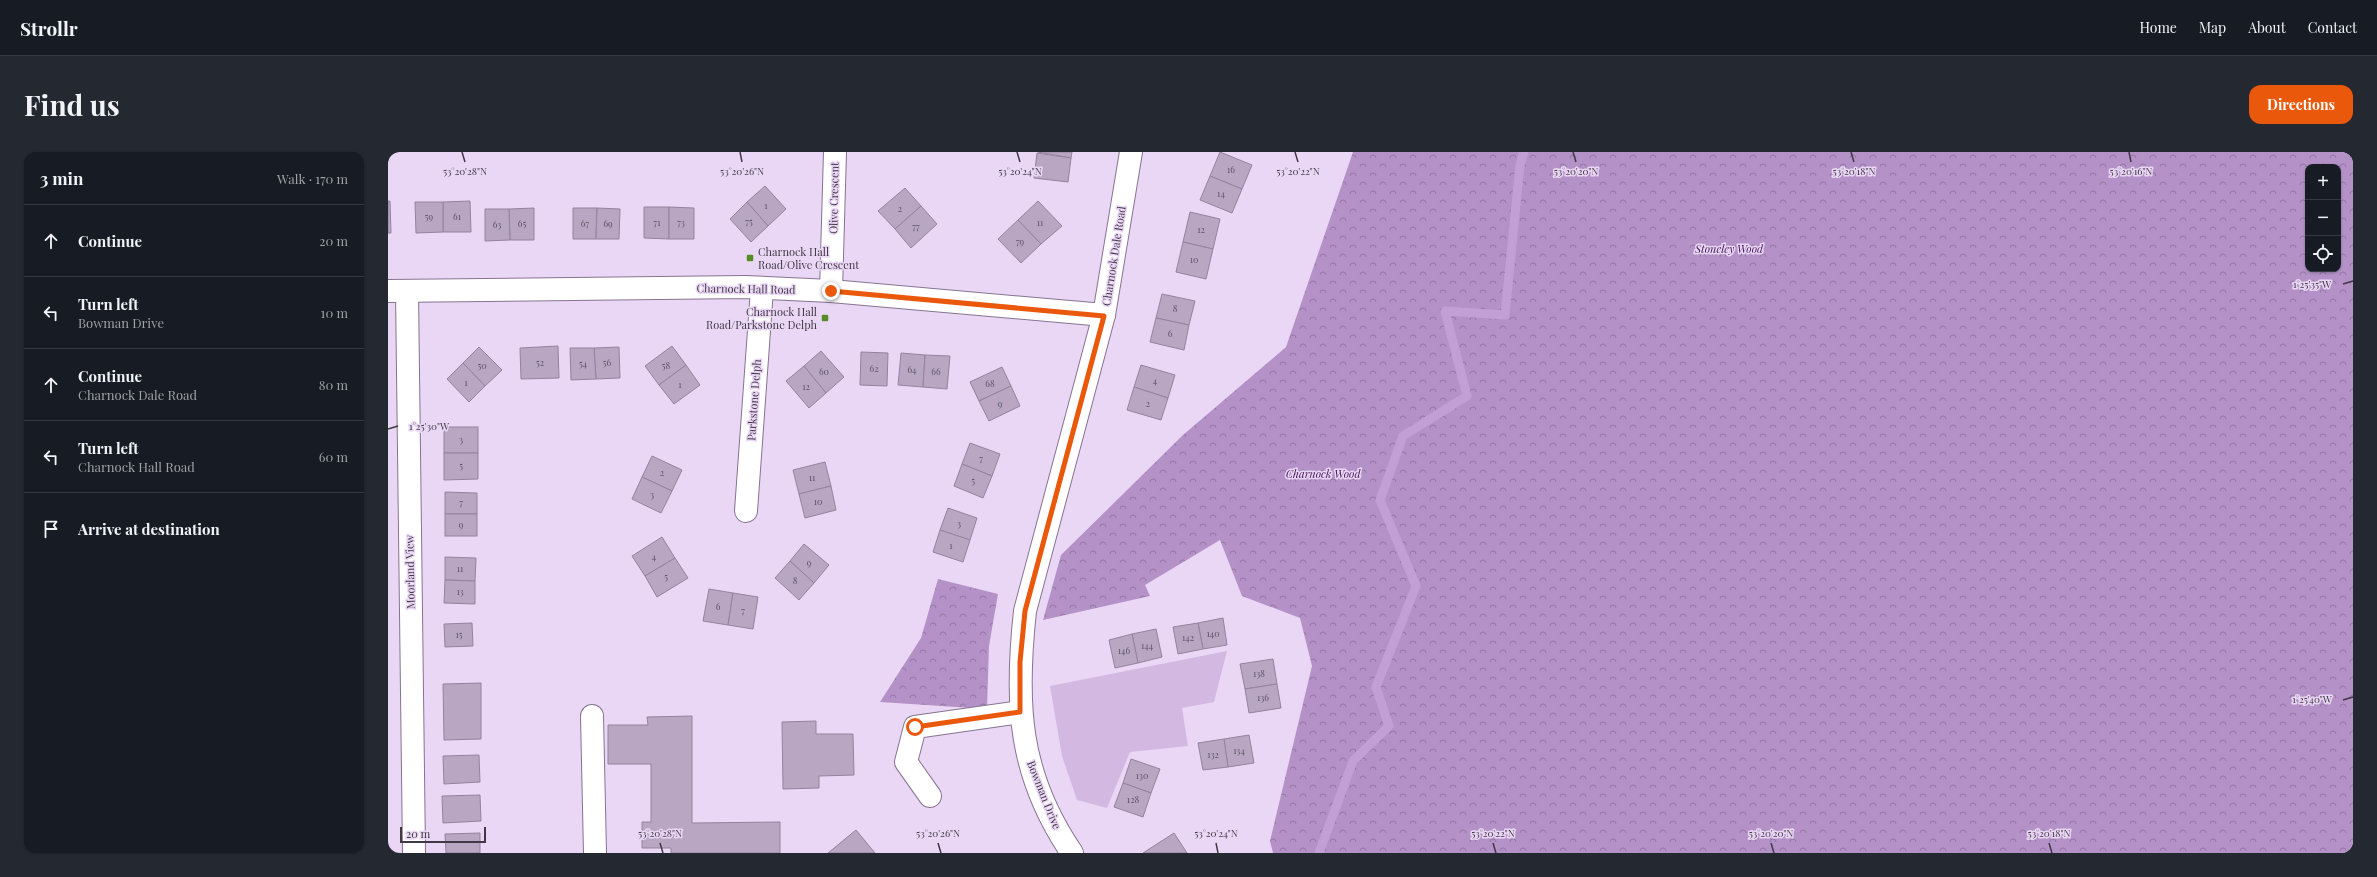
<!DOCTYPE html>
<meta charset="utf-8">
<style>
:root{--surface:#171b24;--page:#242831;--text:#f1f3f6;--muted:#9ea1a6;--line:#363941;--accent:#ea580c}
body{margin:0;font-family:"Playfair Display",serif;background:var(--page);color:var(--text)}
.controls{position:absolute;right:12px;top:12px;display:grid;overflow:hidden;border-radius:8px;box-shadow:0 1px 3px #0004}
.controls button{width:36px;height:36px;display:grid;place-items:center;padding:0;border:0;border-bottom:1px solid var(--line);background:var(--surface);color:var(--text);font:20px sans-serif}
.scale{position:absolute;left:12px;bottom:10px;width:86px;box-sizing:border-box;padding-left:4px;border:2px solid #403844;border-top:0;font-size:11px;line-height:14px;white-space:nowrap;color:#403844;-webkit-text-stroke:3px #ead7f5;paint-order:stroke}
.stop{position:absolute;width:12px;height:12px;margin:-9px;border:3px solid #ea580c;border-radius:50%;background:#fff}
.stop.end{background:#ea580c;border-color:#fff;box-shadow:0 1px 4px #0008}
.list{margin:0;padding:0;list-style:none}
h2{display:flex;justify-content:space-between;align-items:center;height:52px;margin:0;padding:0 16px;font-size:17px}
h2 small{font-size:13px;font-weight:400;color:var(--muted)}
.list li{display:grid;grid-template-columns:26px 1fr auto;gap:12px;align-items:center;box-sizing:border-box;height:72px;padding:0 16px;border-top:1px solid var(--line)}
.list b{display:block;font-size:15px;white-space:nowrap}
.list p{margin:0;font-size:13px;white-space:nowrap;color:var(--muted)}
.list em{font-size:13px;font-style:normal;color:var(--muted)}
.icon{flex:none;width:22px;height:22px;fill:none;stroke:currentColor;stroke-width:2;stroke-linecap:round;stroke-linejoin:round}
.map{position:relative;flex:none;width:1965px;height:701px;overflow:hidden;border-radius:12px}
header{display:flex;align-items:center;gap:24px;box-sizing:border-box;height:56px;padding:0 20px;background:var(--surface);border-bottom:1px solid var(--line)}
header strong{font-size:19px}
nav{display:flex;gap:22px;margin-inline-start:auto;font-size:14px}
.intro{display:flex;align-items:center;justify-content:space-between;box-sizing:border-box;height:96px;padding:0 24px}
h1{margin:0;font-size:28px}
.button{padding:10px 18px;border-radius:12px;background:var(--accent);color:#fff;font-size:14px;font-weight:700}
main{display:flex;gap:24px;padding:0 24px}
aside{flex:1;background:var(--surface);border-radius:12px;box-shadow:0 1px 3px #0004}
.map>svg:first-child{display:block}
.green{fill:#d3b9e1}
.forest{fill:url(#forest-crowns);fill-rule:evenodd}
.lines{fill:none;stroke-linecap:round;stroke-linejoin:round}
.stream{stroke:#c29fd5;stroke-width:9}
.building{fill:#b8a6c2;stroke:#94829e}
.minor-casing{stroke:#86748f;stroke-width:24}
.minor{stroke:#fff;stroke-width:22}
.route{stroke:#ea580c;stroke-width:5}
.ticks{fill:none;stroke:#403844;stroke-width:1.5}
.poi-dot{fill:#558c26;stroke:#ead7f5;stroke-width:1.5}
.labels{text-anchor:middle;stroke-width:3;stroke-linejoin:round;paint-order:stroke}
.number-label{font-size:9px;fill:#5e5464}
.street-label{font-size:11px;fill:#403844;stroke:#ead7f5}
.park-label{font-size:11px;font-style:italic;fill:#431657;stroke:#ead7f5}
.poi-label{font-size:11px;fill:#403844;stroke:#ead7f5;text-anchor:start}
.ticks-label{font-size:10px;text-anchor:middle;fill:#403844;stroke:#ead7f5;stroke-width:3;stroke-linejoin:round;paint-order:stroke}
</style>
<header>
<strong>Strollr</strong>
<nav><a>Home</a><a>Map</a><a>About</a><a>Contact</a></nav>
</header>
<div class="intro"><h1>Find us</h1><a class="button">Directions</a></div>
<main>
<aside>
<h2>3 min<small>Walk · 170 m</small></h2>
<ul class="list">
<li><svg class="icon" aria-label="ahead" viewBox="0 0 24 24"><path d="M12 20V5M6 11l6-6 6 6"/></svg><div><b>Continue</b></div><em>20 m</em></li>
<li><svg class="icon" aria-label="left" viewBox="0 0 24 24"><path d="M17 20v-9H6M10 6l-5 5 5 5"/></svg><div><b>Turn left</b><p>Bowman Drive</p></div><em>10 m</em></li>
<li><svg class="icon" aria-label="ahead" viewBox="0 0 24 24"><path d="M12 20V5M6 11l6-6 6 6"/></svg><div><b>Continue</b><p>Charnock Dale Road</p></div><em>80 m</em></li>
<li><svg class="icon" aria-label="left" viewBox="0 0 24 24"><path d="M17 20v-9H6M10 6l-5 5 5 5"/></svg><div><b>Turn left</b><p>Charnock Hall Road</p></div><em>60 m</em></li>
<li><svg class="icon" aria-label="arrive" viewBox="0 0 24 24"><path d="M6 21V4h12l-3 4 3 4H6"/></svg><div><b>Arrive at destination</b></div></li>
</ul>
</aside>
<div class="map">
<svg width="1965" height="701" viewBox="0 0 1965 701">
<defs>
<pattern id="forest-crowns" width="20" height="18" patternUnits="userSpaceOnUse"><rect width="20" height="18" fill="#b492c7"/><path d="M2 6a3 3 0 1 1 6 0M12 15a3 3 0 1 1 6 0" fill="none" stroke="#9478a3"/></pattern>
</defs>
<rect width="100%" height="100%" fill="#ead7f5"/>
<!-- green -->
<path class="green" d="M839 499 826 550 794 556 800 594 742 600 719 656 689 648 674 604 662 534Z"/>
<!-- forest -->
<g class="forest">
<path d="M965 0H1965V701H885L882 689 924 514 912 466 854 444 832 388 757 433 762 444 655 468 673 403 795 283 898 195ZM1920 15H1950V117H1920Z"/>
<path d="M550 427 610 442 601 494 599 557 492 550 533 486Z"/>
</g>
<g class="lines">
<!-- stream -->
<path class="stream" d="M931 701 965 609 1001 574 988 535 1028 434 992 348 1015 284 1079 244 1057 159 1117 163 1132 13 1136 0"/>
</g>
<!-- building -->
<g class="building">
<path d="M650 0H684L683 6Z"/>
<path d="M832 0 864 13 854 37 822 24Z"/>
<path d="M649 1 683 6 680 30 646 26Z"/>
<path d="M822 24 854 37 844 61 812 48Z"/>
<path d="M377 34 398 57 380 74 359 50Z"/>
<path d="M517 36 533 54 507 77 490 59Z"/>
<path d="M0 49H2L3 81H0Z"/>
<path d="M82 49 83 80H55V50Z"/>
<path d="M650 49 674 74 653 92 630 68Z"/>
<path d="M27 50H55V80L28 81Z"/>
<path d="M359 50 380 74 363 90 342 67Z"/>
<path d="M533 54 549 72 523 96 507 77Z"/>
<path d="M256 55H281V87L256 86Z"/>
<path d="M281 55 306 56V87H281Z"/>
<path d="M146 56V88H122L121 57Z"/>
<path d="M185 56H209L208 87H185Z"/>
<path d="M209 56 232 57 231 87H208Z"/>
<path d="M97 57H121L122 88 97 89Z"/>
<path d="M802 60 832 67 825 97 795 90Z"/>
<path d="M630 68 653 92 633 111 610 87Z"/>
<path d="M795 90 825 97 818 127 788 120Z"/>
<path d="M774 142 807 149 801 173 768 166Z"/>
<path d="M768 166 801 173 796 198 762 190Z"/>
<path d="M170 194 171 226 133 227 132 196Z"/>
<path d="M284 194 298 213 271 233 257 214Z"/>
<path d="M91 195 114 218 97 234 75 211Z"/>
<path d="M231 195 232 226 208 227 206 196Z"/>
<path d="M182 196H206L208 227 183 228Z"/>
<path d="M433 199 456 225 438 241 416 214Z"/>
<path d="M473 200 500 201 499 234 472 233Z"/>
<path d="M513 201 537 203 535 235 510 233Z"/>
<path d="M537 203 562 204 559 237 535 235Z"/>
<path d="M75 211 97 234 81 250 59 227Z"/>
<path d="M298 213 312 233 286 252 271 233Z"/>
<path d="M753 213 787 223 780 246 746 235Z"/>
<path d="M416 214 438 241 421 256 398 229Z"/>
<path d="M614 215 623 234 591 249 582 230Z"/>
<path d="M623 234 632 254 601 269 591 249Z"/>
<path d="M746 235 780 246 773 268 739 258Z"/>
<rect x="56" y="275" width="34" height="26"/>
<path d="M582 291 612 302 604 324 574 312Z"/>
<path d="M56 301H90V327L56 328Z"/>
<path d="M264 304 294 318 284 339 254 325Z"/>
<path d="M437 310 443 334 411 342 405 318Z"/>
<path d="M574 312 604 324 595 346 566 334Z"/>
<path d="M254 325 284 339 273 361 244 347Z"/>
<path d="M443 334 448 358 417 366 411 342Z"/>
<path d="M57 340 89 341V362H57Z"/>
<path d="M560 356 589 366 582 388 552 378Z"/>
<rect x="57" y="362" width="32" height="22"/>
<path d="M552 378 582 388 575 410 545 400Z"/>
<path d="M274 385 287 406 257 424 244 404Z"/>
<path d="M416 392 441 413 426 431 402 409Z"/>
<path d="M57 405 88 406 87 429 57 428Z"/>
<path d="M287 406 300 426 269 445 257 424Z"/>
<path d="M402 409 426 431 411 448 387 426Z"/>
<path d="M57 428 87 429V452L56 451Z"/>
<path d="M321 437 345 441 340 473 315 469Z"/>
<path d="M345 441 370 445 365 477 340 473Z"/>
<path d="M835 466 839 493 815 497 810 471Z"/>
<path d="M84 471 85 494 57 495 56 472Z"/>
<path d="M810 471 815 497 790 502 785 475Z"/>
<path d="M768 477 774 505 750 511 744 482Z"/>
<path d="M744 482 750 511 727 516 721 488Z"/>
<path d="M885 507 889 532 857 537 852 512Z"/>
<path d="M93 531V587L56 588 55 532Z"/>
<path d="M889 532 893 556 861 561 857 537Z"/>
<path d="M304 564V671L392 670V701H283V696H254V670H263V612H220V573H260L259 565Z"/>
<path d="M428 569V582H465L466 623 431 624V636L395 637 394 570Z"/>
<path d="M861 583 866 611 840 615 836 587Z"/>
<path d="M836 587 840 615 815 618 810 591Z"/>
<path d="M91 603 92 630 56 632 55 604Z"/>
<path d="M743 607 772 617 763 641 735 631Z"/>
<path d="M735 631 763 641 755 665 726 655Z"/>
<path d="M92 643 93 669 55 671 54 644Z"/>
<path d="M468 678 487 701H440Z"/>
<path d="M92 681V701H58L57 682Z"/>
<path d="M786 681 799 701H755Z"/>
</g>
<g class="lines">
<defs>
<g id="minor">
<path d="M0 139 357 135 443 139 716 163"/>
<path d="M19 139 26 701"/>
<path d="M443 139 447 0"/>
<path d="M358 359 374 137"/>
<path d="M204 564 207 701"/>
<path d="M542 644 518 610 527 575 632 560"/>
<path d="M684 701C630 622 627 551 637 459L716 163 743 0"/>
</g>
</defs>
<!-- minor casing -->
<use href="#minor" class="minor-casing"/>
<!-- minor -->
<use href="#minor" class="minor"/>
</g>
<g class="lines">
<!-- route -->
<path class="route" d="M443 139 716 164 637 459 632 510V560L527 575"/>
</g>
<!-- ticks -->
<path class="ticks" d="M74 0 77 10M352 0 354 10M629 0 632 10M907 0 910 10M1185 0 1188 10M1463 0 1466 10M1741 0 1743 10M1955 132 1965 129M0 277 10 274M1955 548 1965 545M272 691 275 701M550 691 553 701M828 691 830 701M1105 691 1108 701M1383 691 1386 701M1661 691 1664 701"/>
<!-- markers -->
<g class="poi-dot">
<rect x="358" y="102" width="8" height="8" rx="2"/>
<rect x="433" y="162" width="8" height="8" rx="2"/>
</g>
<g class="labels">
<!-- number labels -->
<g class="number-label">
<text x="843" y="21">16</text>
<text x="833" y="45">14</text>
<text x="378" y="57">1</text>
<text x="512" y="60">2</text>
<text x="41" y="68">59</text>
<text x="69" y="68">61</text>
<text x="361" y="73">75</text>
<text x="269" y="74">71</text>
<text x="293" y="74">73</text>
<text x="652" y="74">11</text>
<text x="134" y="75">65</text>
<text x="197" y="75">67</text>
<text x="220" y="75">69</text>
<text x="109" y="76">63</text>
<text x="528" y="78">77</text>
<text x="813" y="81">12</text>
<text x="632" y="93">79</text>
<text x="806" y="111">10</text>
<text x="787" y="160">8</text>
<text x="782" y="185">6</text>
<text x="152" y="214">52</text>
<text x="219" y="214">56</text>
<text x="195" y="215">54</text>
<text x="94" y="217">50</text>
<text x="278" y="217">58</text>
<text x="486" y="220">62</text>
<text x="524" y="221">64</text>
<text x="436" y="223">60</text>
<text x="548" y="223">66</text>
<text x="767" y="232">4</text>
<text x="78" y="234">1</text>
<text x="602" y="235">68</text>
<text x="292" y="236">1</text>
<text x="418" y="238">12</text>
<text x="612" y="255">9</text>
<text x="760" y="255">2</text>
<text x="73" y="291">3</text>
<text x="593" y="310">7</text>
<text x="73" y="317">5</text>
<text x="274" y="324">2</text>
<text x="424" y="329">11</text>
<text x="585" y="332">5</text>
<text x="264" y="346">3</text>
<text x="430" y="353">10</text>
<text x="73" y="354">7</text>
<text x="571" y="375">3</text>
<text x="73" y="376">9</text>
<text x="563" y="397">1</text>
<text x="266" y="408">4</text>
<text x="421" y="414">9</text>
<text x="72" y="420">11</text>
<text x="278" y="428">5</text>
<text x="407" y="432">8</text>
<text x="72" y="443">13</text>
<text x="330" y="458">6</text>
<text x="355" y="462">7</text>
<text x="825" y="485">140</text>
<text x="71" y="486">15</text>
<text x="800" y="489">142</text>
<text x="759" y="497">144</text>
<text x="736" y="502">146</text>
<text x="871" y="525">138</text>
<text x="875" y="549">136</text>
<text x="851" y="602">134</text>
<text x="825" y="606">132</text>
<text x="754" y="627">130</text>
<text x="745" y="651">128</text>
</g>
<!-- street labels -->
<g class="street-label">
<text transform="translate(446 46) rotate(-89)" y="4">Olive Crescent</text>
<text transform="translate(726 104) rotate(-81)" y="4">Charnock Dale Road</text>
<text transform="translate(358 137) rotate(1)" y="4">Charnock Hall Road</text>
<text transform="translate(366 248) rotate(-86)" y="4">Parkstone Delph</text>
<text transform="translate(22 420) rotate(-91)" y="4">Moorland View</text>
<text transform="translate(656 643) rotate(68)" y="4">Bowman Drive</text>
</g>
<!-- park labels -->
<g class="park-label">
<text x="1341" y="101">Stoneley Wood</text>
<text x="935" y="326">Charnock Wood</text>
</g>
<!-- poi labels -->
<g class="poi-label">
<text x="370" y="104">Charnock Hall<tspan x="370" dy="13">Road/Olive Crescent</tspan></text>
<text x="429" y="164" text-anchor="end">Charnock Hall<tspan x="429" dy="13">Road/Parkstone Delph</tspan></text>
</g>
</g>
<g class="ticks-label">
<text x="77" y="23">53°20'28"N</text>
<text x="354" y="23">53°20'26"N</text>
<text x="632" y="23">53°20'24"N</text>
<text x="910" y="23">53°20'22"N</text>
<text x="1188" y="23">53°20'20"N</text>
<text x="1466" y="23">53°20'18"N</text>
<text x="1743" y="23">53°20'16"N</text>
<text x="1924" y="136">1°25'35"W</text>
<text x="41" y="278">1°25'30"W</text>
<text x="1924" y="551">1°25'40"W</text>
<text x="272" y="685">53°20'28"N</text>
<text x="550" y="685">53°20'26"N</text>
<text x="828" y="685">53°20'24"N</text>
<text x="1105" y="685">53°20'22"N</text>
<text x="1383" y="685">53°20'20"N</text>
<text x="1661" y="685">53°20'18"N</text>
</g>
</svg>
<div class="controls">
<button>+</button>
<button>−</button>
<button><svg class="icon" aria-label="locate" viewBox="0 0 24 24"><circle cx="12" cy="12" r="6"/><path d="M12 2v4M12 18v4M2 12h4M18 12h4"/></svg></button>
</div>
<div class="scale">20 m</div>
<div class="stop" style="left:527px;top:575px"></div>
<div class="stop end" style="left:443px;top:139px"></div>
</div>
</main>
